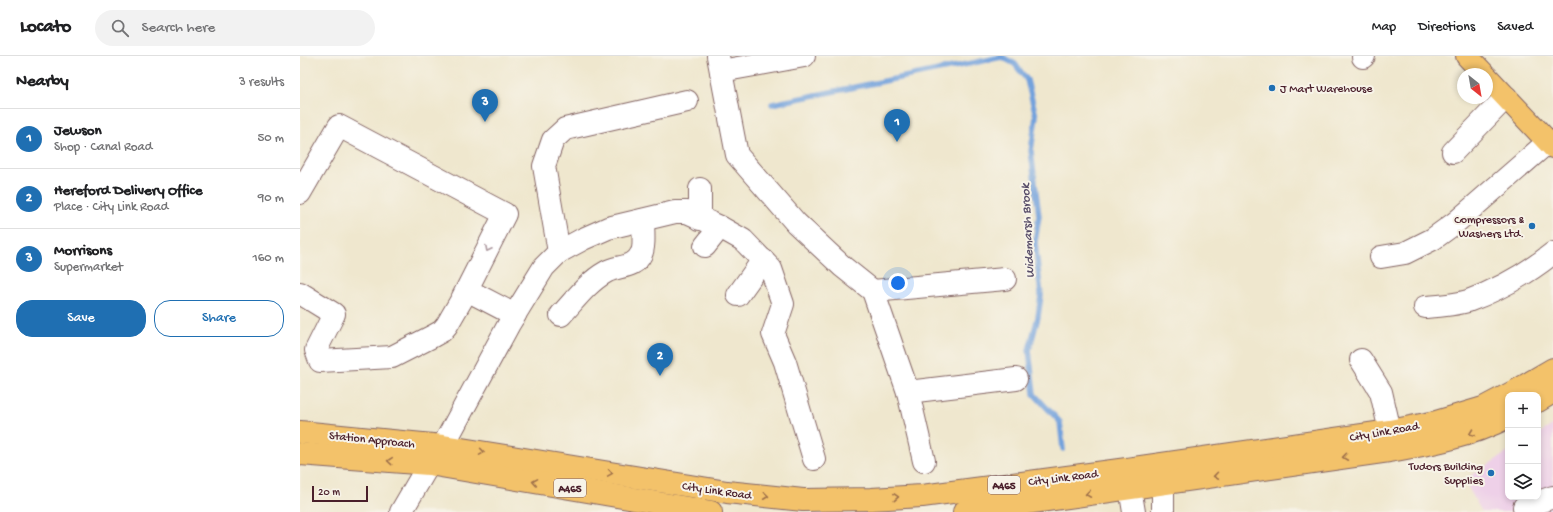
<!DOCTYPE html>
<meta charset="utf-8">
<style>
:root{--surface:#fff;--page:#f2f2f2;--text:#202124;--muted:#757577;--line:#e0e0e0;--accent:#1f6fb2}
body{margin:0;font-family:"Gochi Hand",sans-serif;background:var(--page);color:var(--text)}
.controls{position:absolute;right:12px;bottom:12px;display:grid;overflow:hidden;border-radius:8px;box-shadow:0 2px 6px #0003}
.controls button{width:36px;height:36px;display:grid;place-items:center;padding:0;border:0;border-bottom:1px solid var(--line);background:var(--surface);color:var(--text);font:20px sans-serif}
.compass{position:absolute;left:1157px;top:12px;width:36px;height:36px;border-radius:50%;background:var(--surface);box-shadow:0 2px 6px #0003;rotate:149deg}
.scale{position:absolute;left:12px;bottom:10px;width:56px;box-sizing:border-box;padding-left:4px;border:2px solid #4a1f2b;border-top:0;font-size:11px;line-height:14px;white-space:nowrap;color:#4a1f2b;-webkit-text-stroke:3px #f7f3e8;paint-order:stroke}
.you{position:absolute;left:598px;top:227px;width:14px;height:14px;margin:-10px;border:3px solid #fff;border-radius:50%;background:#1a73e8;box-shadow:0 0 0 6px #1a73e833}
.badge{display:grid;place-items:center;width:26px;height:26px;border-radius:50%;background:var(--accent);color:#fff;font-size:13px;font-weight:700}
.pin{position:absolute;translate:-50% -33px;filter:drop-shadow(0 1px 2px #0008)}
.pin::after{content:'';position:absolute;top:21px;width:14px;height:12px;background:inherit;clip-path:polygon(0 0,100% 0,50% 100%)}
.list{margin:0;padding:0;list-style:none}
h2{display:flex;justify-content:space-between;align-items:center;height:52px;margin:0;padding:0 16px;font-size:17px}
h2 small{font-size:13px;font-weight:400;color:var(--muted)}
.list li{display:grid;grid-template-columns:26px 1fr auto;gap:12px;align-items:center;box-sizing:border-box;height:60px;padding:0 16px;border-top:1px solid var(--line)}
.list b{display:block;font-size:15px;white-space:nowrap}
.list p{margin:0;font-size:13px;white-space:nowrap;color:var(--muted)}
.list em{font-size:13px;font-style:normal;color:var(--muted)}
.actions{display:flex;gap:8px;padding:12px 16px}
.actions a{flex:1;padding:9px 0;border:1px solid var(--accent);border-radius:16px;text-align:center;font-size:14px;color:var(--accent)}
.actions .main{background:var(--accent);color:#fff}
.icon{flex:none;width:22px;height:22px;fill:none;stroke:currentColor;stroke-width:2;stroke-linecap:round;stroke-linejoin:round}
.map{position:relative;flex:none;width:1253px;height:456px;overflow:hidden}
header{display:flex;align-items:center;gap:24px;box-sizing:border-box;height:56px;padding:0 20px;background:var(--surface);border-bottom:1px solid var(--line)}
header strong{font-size:19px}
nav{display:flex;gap:22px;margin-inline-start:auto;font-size:14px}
.search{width:280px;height:36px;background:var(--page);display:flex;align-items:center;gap:10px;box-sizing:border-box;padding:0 14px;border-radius:22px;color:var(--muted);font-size:15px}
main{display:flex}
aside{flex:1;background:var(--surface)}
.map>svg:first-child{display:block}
.built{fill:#eed0e8}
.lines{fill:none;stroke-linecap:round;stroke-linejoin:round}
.stream{stroke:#73a2dc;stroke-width:5.5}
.minor-casing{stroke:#846564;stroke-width:24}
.major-casing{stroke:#846564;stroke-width:24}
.highway-casing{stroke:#846564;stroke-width:24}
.minor{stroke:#fff;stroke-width:22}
.major{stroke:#f3c26a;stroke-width:22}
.highway{stroke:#f3c26a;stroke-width:22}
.oneway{stroke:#ae9aa0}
.oneway2{stroke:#9e704a}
.poi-dot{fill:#1f6fb2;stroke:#f7f3e8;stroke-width:1.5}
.labels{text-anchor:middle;stroke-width:4;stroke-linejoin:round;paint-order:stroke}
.shield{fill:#f7f3e8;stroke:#7e5f64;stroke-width:1}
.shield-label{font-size:11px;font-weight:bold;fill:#4a1f2b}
.poi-label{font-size:12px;fill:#4a1f2b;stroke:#f7f3e8;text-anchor:end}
.street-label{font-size:12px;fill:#4a1f2b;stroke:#f7f3e8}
.water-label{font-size:13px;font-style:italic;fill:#584d69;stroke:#f7f3e8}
</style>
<header>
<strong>Locato</strong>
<div class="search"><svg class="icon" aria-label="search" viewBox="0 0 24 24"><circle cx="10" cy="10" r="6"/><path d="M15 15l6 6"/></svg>Search here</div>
<nav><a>Map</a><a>Directions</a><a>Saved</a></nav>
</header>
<main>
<aside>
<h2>Nearby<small>3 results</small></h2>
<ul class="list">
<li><span class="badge">1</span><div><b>Jewson</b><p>Shop · Canal Road</p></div><em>50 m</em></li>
<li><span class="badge">2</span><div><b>Hereford Delivery Office</b><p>Place · City Link Road</p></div><em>90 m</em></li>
<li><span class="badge">3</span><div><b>Morrisons</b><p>Supermarket</p></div><em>160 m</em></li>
</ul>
<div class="actions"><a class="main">Save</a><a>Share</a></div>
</aside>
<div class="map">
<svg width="1253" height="456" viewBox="0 0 1253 456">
<rect width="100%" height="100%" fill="#f7f3e8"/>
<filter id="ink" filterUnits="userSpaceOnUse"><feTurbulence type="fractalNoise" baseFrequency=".025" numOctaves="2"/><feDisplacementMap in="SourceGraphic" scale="8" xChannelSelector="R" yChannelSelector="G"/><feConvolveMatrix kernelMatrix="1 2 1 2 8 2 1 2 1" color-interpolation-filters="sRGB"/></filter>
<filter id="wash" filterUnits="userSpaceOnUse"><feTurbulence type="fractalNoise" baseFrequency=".012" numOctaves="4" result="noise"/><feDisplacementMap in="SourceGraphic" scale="16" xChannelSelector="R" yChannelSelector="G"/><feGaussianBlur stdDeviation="0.9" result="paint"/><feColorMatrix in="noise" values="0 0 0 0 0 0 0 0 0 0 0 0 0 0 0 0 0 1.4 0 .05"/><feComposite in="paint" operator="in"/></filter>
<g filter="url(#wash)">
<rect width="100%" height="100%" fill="#efe7ce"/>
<!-- built -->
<path class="built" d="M1253 369V456H1182L1164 424 1208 396V441H1238V378Z"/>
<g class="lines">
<!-- stream -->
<path class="stream" d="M472 48 702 1 715 8 727 24 736 60 731 95 739 160 735 186 741 239 738 261 729 294 734 338 760 366 763 393"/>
</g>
</g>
<g filter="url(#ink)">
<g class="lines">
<defs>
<g id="minor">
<path d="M418 0 437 99 496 167 543 211 573 235 608 336 624 405"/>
<path d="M1063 1 1064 0"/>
<path d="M421 15 504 0"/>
<path d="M1153 96 1206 41"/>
<path d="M400 133V163"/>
<path d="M0 137 39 70 205 158 162 243 147 269 142 275 133 280 92 301 20 305 16 294 34 258 0 237"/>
<path d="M405 190 420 171"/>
<path d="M259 196 244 110 253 84 265 73 387 45"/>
<path d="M1081 201 1105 197 1133 183 1155 167 1248 86"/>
<path d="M167 234 215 259"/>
<path d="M573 235 705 223"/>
<path d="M438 239 463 204"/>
<path d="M1125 251C1139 250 1154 249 1168 245 1198 234 1228 217 1253 197"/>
<path d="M261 259C275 244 288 226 306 216 318 209 334 213 341 198 345 192 343 172 343 164"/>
<path d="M1061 304 1081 336 1090 375"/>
<path d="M608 336 716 323"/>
<path d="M862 409 863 428V456"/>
<path d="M827 414 834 456"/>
<path d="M1224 451 1253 441"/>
<path d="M101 456 129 408 143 390 209 268 244 211 259 196 283 183 308 172 375 156H387L420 171 443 184 471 213 483 248 473 278 485 306 514 403"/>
</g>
<g id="major">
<path d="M1167 0 1184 18"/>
<path d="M1187 21 1253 91"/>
</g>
<g id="highway">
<path d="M1238 345 1253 336"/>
<path d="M0 376 143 390 427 436 503 444 571 443 622 440 827 413 1090 375 1136 366 1183 352 1219 333 1253 313"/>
<path d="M0 398 129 408 411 456"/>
<path d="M664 456 1089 395C1131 388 1169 381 1208 361"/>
</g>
</defs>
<!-- minor casing -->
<use href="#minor" class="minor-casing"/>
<!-- major casing -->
<use href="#major" class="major-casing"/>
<!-- highway casing -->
<use href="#highway" class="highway-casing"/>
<!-- minor -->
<use href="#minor" class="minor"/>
<!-- major -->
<use href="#major" class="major"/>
<!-- highway -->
<use href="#highway" class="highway"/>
</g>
<!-- one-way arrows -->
<defs><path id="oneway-chevron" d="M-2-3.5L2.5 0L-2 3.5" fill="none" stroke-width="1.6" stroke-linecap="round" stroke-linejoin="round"/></defs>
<use class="oneway" href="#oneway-chevron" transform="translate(188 193) rotate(117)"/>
<g class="oneway2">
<use href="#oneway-chevron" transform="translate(1172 377) rotate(159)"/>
<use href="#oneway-chevron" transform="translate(182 396) rotate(9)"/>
<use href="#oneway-chevron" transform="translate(1045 401) rotate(172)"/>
<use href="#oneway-chevron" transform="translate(90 405) rotate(-175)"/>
<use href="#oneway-chevron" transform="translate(310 417) rotate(9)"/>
<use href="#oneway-chevron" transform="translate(916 420) rotate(172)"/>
<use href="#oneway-chevron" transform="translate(235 426) rotate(-170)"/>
<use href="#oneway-chevron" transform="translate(788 438) rotate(172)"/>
<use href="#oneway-chevron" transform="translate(466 440) rotate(6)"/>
<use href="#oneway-chevron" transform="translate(596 441) rotate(-4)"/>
</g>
</g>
<!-- markers -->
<g class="poi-dot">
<circle cx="972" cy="32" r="4"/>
<circle cx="1232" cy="170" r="4"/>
<circle cx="1191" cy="417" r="4"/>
</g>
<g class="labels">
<!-- shield labels -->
<g class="shield">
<rect x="688" y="420" width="32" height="18" rx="3"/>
<rect x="254" y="423" width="32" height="18" rx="3"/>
</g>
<g class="shield-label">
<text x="704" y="433">A465</text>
<text x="270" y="436">A465</text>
</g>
<!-- poi labels -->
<g class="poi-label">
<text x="980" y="36" text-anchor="start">J Mart Warehouse</text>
<text x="1224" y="167">Compressors &amp;<tspan x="1224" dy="14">Washers Ltd.</tspan></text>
<text x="1183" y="414">Tudors Building<tspan x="1183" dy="14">Supplies</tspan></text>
</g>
<!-- street labels -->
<g class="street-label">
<text transform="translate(1084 375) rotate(-10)" y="4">City Link Road</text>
<text transform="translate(72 383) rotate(6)" y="4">Station Approach</text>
<text transform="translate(763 421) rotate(-7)" y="4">City Link Road</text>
<text transform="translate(417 434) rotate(8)" y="4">City Link Road</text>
</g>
<!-- water labels -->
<g class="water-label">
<text transform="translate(726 175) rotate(-93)" y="5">Widemarsh Brook</text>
</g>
</g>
</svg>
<div class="controls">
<button>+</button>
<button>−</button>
<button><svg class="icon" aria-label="layers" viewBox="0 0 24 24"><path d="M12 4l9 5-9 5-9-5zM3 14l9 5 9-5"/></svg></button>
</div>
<svg class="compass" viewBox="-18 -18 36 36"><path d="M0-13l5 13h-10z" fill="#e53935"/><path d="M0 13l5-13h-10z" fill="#757577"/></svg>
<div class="scale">20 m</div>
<div class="you"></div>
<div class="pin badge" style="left:597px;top:86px">1</div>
<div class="pin badge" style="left:360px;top:320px">2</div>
<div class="pin badge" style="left:185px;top:66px">3</div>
</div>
</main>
